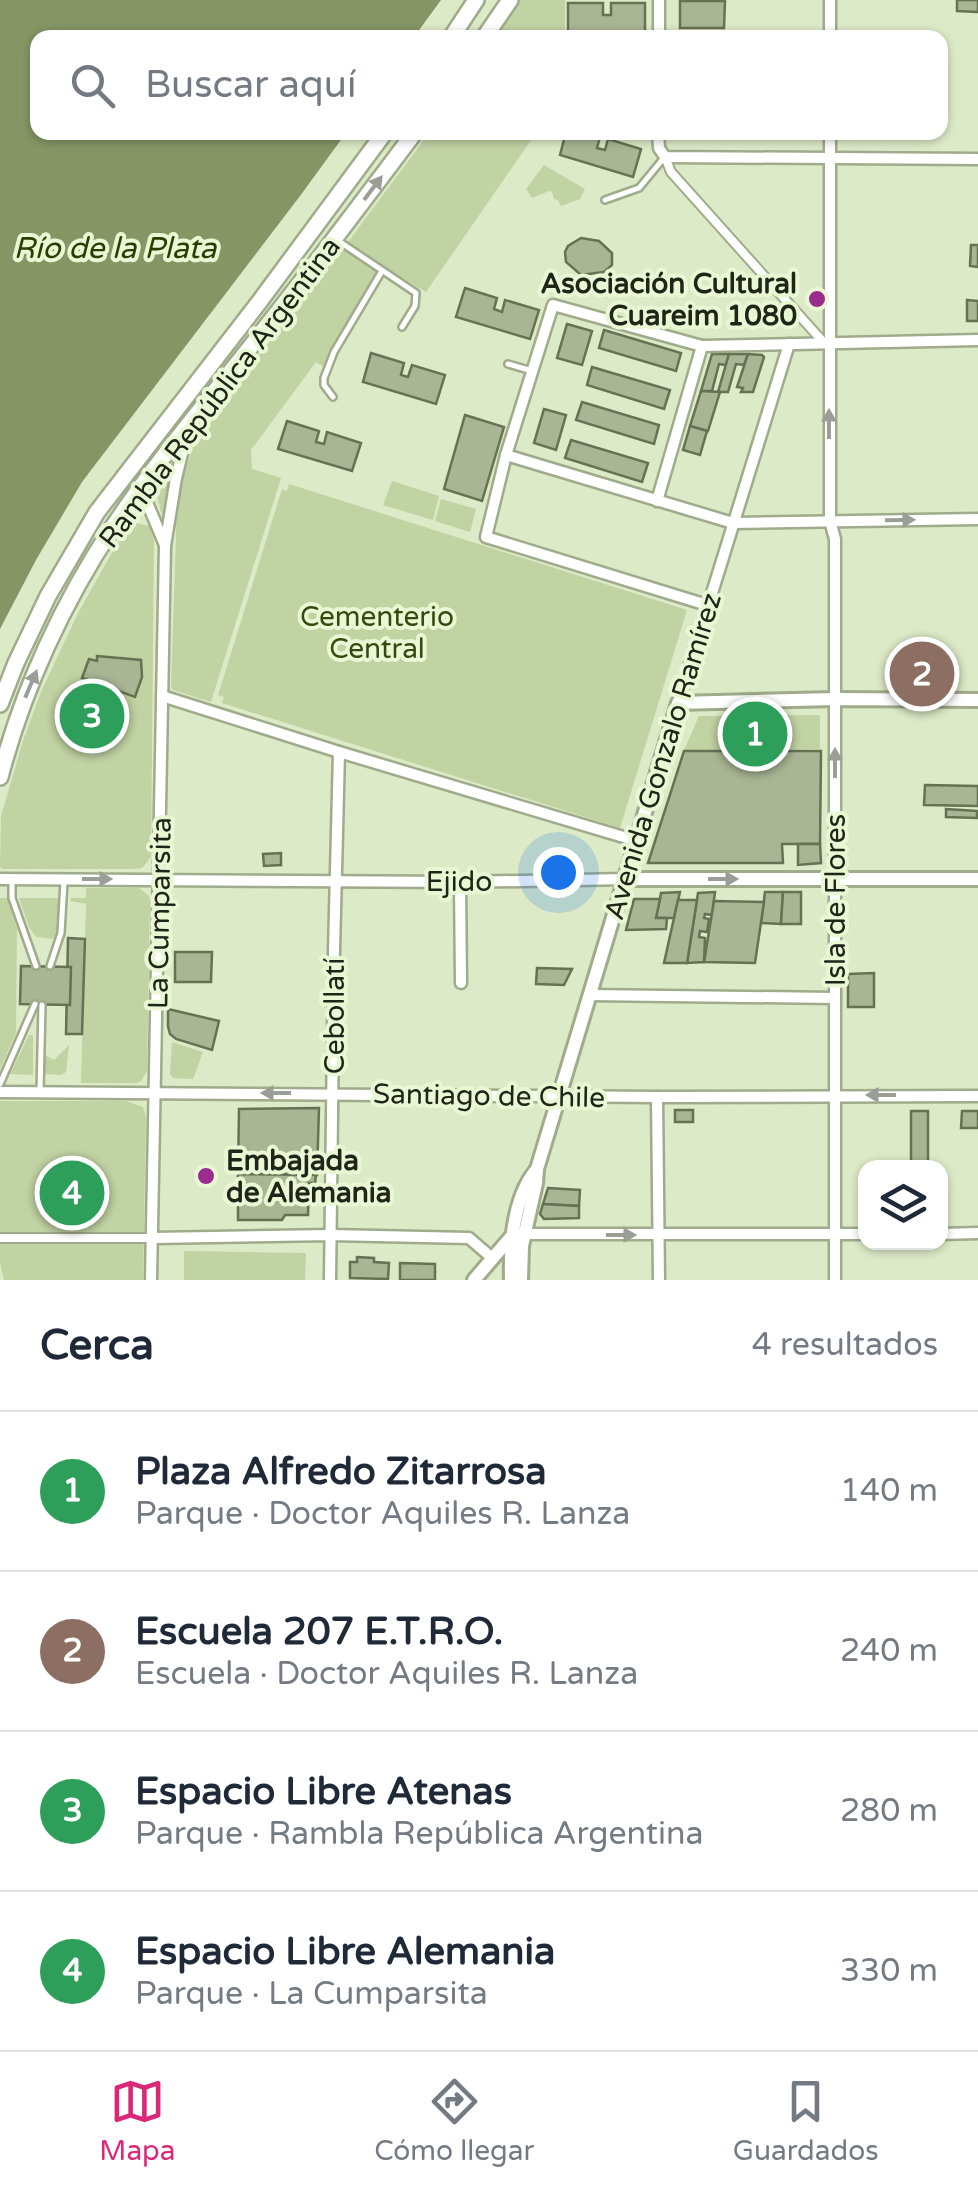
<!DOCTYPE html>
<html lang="es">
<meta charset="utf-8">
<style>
:root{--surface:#fff;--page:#f2f2f3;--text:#1f2937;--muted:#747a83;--line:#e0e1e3;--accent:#db2777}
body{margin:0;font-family:"Varela Round",sans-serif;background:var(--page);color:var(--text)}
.controls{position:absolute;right:30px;bottom:30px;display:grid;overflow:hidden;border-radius:20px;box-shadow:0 2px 8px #0004}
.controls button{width:90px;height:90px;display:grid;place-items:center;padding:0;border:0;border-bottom:2px solid var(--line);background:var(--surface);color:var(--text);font:50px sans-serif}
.you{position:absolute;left:558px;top:872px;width:35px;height:35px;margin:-25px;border:8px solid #fff;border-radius:50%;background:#1a73e8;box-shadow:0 0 0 15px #1a73e833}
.badge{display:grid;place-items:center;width:65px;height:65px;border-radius:50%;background:var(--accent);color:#fff;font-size:32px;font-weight:700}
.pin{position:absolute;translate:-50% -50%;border:5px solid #fff;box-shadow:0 2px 10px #0006}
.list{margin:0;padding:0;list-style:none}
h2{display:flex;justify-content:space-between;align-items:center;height:130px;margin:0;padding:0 40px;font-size:42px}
h2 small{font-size:32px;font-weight:400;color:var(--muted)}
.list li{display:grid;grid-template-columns:65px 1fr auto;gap:30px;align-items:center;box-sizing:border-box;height:160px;padding:0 40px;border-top:2px solid var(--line)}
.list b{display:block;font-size:38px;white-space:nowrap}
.list p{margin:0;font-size:32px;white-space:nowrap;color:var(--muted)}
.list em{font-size:32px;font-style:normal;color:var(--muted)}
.icon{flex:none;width:55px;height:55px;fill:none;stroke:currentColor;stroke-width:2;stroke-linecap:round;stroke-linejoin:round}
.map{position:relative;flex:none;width:978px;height:1280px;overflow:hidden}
.search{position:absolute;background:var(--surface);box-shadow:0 2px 8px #0004;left:30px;right:30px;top:30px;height:110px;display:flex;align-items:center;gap:25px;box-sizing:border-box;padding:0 35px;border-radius:20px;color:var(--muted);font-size:38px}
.sheet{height:770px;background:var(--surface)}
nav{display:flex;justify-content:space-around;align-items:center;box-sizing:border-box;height:140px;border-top:2px solid var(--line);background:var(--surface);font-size:28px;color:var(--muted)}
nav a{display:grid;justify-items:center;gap:5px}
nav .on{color:var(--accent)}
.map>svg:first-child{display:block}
.green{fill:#c1d2a3}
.water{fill:#859564}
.building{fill:#a9b593;stroke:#677252;stroke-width:2.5}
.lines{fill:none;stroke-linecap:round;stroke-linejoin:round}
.service-casing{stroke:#9fab8a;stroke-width:10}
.pedestrian-casing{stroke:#9fab8a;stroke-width:12}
.minor-casing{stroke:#9fab8a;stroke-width:15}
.tertiary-casing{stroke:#9fab8a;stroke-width:18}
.primary-casing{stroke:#9fab8a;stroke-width:20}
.service{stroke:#fff;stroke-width:5}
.pedestrian{stroke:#fff;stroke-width:8}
.minor{stroke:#fff;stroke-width:10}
.tertiary{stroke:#fff;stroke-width:12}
.primary{stroke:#fff;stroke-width:15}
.oneway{fill:#9b9d97}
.poi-dot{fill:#992c8c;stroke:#eaf7d4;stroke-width:4}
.labels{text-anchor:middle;stroke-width:8;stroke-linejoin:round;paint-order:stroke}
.poi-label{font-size:28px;font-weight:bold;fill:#202518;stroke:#eaf7d4;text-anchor:end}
.street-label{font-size:28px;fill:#202518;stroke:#eaf7d4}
.park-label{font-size:28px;fill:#39480f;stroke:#eaf7d4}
.water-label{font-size:30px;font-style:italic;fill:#2e3c00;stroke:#eaf7d4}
</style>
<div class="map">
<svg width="978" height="1280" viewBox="0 0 978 1280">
<rect width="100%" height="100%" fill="#ddeac7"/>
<!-- green -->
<g class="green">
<path d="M520 0H565V31L572 37H495Z"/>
<path d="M429 133H536L426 292 381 265 324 367 316 362 251 450 252 469 281 478 211 702 173 690 171 688 177 504 182 479 194 445 202 429 221 403 345 246Z"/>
<path d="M544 165 585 189 580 199 561 206 558 200 554 199 552 192 549 191 532 198 526 189Z"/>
<path d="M169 471 172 473 164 523 155 489Z"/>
<path d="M392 481 439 496 433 520 383 505Z"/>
<path d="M289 484 687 610 620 828 222 703 224 697 218 695 282 489 287 491Z"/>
<path d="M441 499 476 509 470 532 435 521Z"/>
<path d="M136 523 149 526 154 540 151 857 142 868 134 869H3L0 867 1 816 23 741 41 692 78 613 113 551 127 530Z"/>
<path d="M820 715V749L684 750 699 716Z"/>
<path d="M86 888H139L149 896 150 901 147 1071 141 1081 136 1083H81L86 904 70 901 71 898H86Z"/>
<path d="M0 898H7L17 929 16 1033 0 1069Z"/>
<path d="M19 898H59L58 930 53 939 36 937 29 927Z"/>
<path d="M29 1035H33V1075L10 1074Z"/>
<path d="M172 1042 203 1052 193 1079 173 1078 170 1074Z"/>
<path d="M69 1045 66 1072 61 1075 44 1074 45 1057 47 1056 54 1060Z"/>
<path d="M0 1101H126L143 1107 146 1117 143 1280H4L0 1263Z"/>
<path d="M184 1251 306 1253 305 1280H184Z"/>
</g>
<!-- water -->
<path class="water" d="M0 0H441L414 37 38 38V132L346 133 300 196 82 482 36 560 0 629Z"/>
<!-- building -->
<g class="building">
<path d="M957 0H978V12L957 11Z"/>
<path d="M680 1H725L724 28H680Z"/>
<path d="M568 3H603V15H611V3H645V33H568Z"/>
<path d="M566 132H586L600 137 597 148 605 150 608 139 641 149 633 177 560 155Z"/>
<path d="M581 238 599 241 612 253V265L604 272 581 275 566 262 565 252 568 246Z"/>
<path d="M971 245H978V267L970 266Z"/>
<path d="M465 288 497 298 494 309 502 312 505 300 539 310 530 339 456 317Z"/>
<path d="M967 300 978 301V321H967Z"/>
<path d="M567 324 592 331 582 365 557 358Z"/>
<path d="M604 330 681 353 676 371 599 348Z"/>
<path d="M371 353 404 363 401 375 408 377 412 365 445 375 436 404 363 382Z"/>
<path d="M712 354H729L726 365 719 364 712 391H701Z"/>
<path d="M729 354H748L744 365 736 364 728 392H718Z"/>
<path d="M748 354 762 355 764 357 753 392H741L743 388 737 387Z"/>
<path d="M592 367 670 390 664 409 587 385Z"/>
<path d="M701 391 720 392 708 431 690 426Z"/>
<path d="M582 402 659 425 654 444 576 420Z"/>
<path d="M544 409 566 415 556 450 534 443Z"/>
<path d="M465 415 504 427 482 501 444 489Z"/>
<path d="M287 421 319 431 316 442 324 444 327 432 361 443 352 471 278 449Z"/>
<path d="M690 426 707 431 700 455 683 450Z"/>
<path d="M571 440 648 463 642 482 565 458Z"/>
<path d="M97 656 141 660 142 677 135 697 82 678 89 659 97 661Z"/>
<path d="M684 751H821L820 844H782L783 863H648Z"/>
<path d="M925 785 978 786V806L924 805Z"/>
<path d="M946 809 977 811V818L946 817Z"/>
<path d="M798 844H820L821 863 798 865Z"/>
<path d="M281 853V865L264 866 263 854Z"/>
<path d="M680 892 674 918H656L661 893Z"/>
<path d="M715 892 712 915 705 914 704 918 709 919 707 932 700 931 699 937 705 938 704 962 687 963 698 893Z"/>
<path d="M765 892H783L781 924 761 923Z"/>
<path d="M783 892H801V924H781Z"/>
<path d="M634 899H660L656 918H667L666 929 626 930Z"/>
<path d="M678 900H697L687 963H664Z"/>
<path d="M714 901 764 902 755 963 704 962Z"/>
<path d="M68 938 85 939 82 1034H66Z"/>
<path d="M175 952H212L211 982H175Z"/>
<path d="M21 966 71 967 70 1005 20 1004Z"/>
<path d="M537 968 572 969 564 985 536 984Z"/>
<path d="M874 973V1007H848V974Z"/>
<path d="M168 1009 219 1021 212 1050 176 1039 170 1034 168 1026Z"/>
<path d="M319 1108 317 1175 238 1174 239 1109Z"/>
<rect x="675" y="1110" width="18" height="12"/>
<path d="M911 1111H928V1162L911 1163Z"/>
<path d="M962 1111H978V1128H961Z"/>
<path d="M238 1174 316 1175 315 1183H309L308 1215H285L282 1220H238Z"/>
<path d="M548 1188 580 1190 579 1206 543 1204Z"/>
<path d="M543 1204 579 1206V1218L544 1219 540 1214Z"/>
<path d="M357 1257 374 1258V1262L389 1263 388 1279 350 1278V1262H357Z"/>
<path d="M400 1263 435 1264V1280H400Z"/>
</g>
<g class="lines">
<defs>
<g id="service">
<path d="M605 200 639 188 663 159"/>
<path d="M337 240 416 293 415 306 402 327"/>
<path d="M508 364 532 371"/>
<path d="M333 397 324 385V378L334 352 382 271"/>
<path d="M12 880V898L36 966"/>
<path d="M50 966 61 933 64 881"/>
<path d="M0 1084 35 1004"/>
<path d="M40 1092 42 1005"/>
</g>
<g id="pedestrian">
<path d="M665 157 671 172 825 344"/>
<path d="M0 1238H153"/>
</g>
<g id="minor">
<path d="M830 0V38"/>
<path d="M659 38V0"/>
<path d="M658 132 659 148 665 157 978 159"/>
<path d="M830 132V521L835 539V1280"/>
<path d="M506 455 733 523 978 519"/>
<path d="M135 495 148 505 165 545"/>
<path d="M657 501 702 346"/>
<path d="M707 605 486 537 506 455 553 305 702 346 978 340"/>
<path d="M162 696 339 752 637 841"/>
<path d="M678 703 789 344"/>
<path d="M0 879 460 882 626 879"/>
<path d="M460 882 461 983"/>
<path d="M590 995 835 998"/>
<path d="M0 1092 657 1097 978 1096"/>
<path d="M657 1097 659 1280"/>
<path d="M523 1234H866"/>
<path d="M940 1234 978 1233"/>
<path d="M153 1238 331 1235 469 1238 491 1257"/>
<path d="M151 1280 165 546 176 478 188 429"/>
<path d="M330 1280 334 951 339 752"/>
</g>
<g id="tertiary">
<path d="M626 879H978"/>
<path d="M474 1280 511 1237"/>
<path d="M511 1280C510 1245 513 1197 537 1169"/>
<path d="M521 1280 522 1246 536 1183 537 1169 678 703 835 699 978 700"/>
</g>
<g id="primary">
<path d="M451 38 476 0"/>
<path d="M484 38 510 0"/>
<path d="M0 704 16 663 48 596 97 512 260 301 385 132"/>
<path d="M0 777C23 689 63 602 113 527 159 457 215 393 266 327 317 263 366 197 415 132"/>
</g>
</defs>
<!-- service casing -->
<use href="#service" class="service-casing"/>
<!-- pedestrian casing -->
<use href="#pedestrian" class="pedestrian-casing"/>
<!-- minor casing -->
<use href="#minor" class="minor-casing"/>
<!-- tertiary casing -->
<use href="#tertiary" class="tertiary-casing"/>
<!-- primary casing -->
<use href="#primary" class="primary-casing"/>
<!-- service -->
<use href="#service" class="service"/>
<!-- pedestrian -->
<use href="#pedestrian" class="pedestrian"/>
<!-- minor -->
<use href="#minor" class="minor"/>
<!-- tertiary -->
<use href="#tertiary" class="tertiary"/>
<!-- primary -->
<use href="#primary" class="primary"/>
</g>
<!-- one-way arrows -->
<defs><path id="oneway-solid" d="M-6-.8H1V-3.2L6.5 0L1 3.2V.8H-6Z" transform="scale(2.5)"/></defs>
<g class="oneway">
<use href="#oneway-solid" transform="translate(373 188) rotate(-53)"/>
<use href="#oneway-solid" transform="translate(829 424) rotate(-90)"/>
<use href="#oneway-solid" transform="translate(900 520) rotate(-1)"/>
<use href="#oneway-solid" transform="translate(31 684) rotate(-67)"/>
<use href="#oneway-solid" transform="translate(835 763) rotate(-90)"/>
<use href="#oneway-solid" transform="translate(97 879)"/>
<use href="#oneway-solid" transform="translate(723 879)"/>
<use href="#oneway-solid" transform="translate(276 1093) rotate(180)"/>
<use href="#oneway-solid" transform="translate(881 1095) rotate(-180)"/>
<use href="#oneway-solid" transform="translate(621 1235)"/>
</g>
<!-- markers -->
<g class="poi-dot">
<circle cx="817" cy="299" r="10"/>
<circle cx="206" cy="1176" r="10"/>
</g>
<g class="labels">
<!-- poi labels -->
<g class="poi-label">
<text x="797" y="293">Asociación Cultural<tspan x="797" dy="32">Cuareim 1080</tspan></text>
<text x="226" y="1170" text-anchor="start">Embajada<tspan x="226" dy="32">de Alemania</tspan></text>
</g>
<!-- street labels -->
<g class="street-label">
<text transform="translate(219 392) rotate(-53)" y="10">Rambla República Argentina</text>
<text transform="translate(662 756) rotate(-73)" y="10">Avenida Gonzalo Ramírez</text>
<text x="459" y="891">Ejido</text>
<text transform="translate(835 900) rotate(-90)" y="10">Isla de Flores</text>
<text transform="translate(159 913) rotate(-89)" y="10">La Cumparsita</text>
<text transform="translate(334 1016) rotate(-90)" y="10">Cebollatí</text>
<text transform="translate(489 1095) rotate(1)" y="10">Santiago de Chile</text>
</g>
<!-- park labels -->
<g class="park-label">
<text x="377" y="626">Cementerio<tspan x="377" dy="32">Central</tspan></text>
</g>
<!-- water labels -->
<g class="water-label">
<text x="115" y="258">Río de la Plata</text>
</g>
</g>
</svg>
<div class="controls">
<button><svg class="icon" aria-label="layers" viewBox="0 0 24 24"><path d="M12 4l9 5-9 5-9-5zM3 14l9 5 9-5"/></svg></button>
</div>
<div class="you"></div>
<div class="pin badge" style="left:755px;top:734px;background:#2e9e5b">1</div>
<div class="pin badge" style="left:922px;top:674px;background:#8d6e63">2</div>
<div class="pin badge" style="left:92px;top:716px;background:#2e9e5b">3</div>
<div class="pin badge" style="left:72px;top:1193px;background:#2e9e5b">4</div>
<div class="search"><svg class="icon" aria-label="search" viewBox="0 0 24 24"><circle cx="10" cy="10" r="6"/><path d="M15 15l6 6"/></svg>Buscar aquí</div>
</div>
<section class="sheet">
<h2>Cerca<small>4 resultados</small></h2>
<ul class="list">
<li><span class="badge" style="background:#2e9e5b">1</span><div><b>Plaza Alfredo Zitarrosa</b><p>Parque · Doctor Aquiles R. Lanza</p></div><em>140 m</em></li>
<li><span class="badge" style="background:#8d6e63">2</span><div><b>Escuela 207 E.T.R.O.</b><p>Escuela · Doctor Aquiles R. Lanza</p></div><em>240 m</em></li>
<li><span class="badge" style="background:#2e9e5b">3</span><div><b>Espacio Libre Atenas</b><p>Parque · Rambla República Argentina</p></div><em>280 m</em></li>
<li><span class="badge" style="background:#2e9e5b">4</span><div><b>Espacio Libre Alemania</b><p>Parque · La Cumparsita</p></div><em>330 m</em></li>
</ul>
</section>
<nav>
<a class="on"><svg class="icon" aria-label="map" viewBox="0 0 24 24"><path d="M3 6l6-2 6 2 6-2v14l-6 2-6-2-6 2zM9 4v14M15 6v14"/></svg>Mapa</a>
<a><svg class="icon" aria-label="directions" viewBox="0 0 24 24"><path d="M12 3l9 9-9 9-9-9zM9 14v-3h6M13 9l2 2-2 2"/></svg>Cómo llegar</a>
<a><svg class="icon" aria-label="saved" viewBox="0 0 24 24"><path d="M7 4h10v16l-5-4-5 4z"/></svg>Guardados</a>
</nav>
